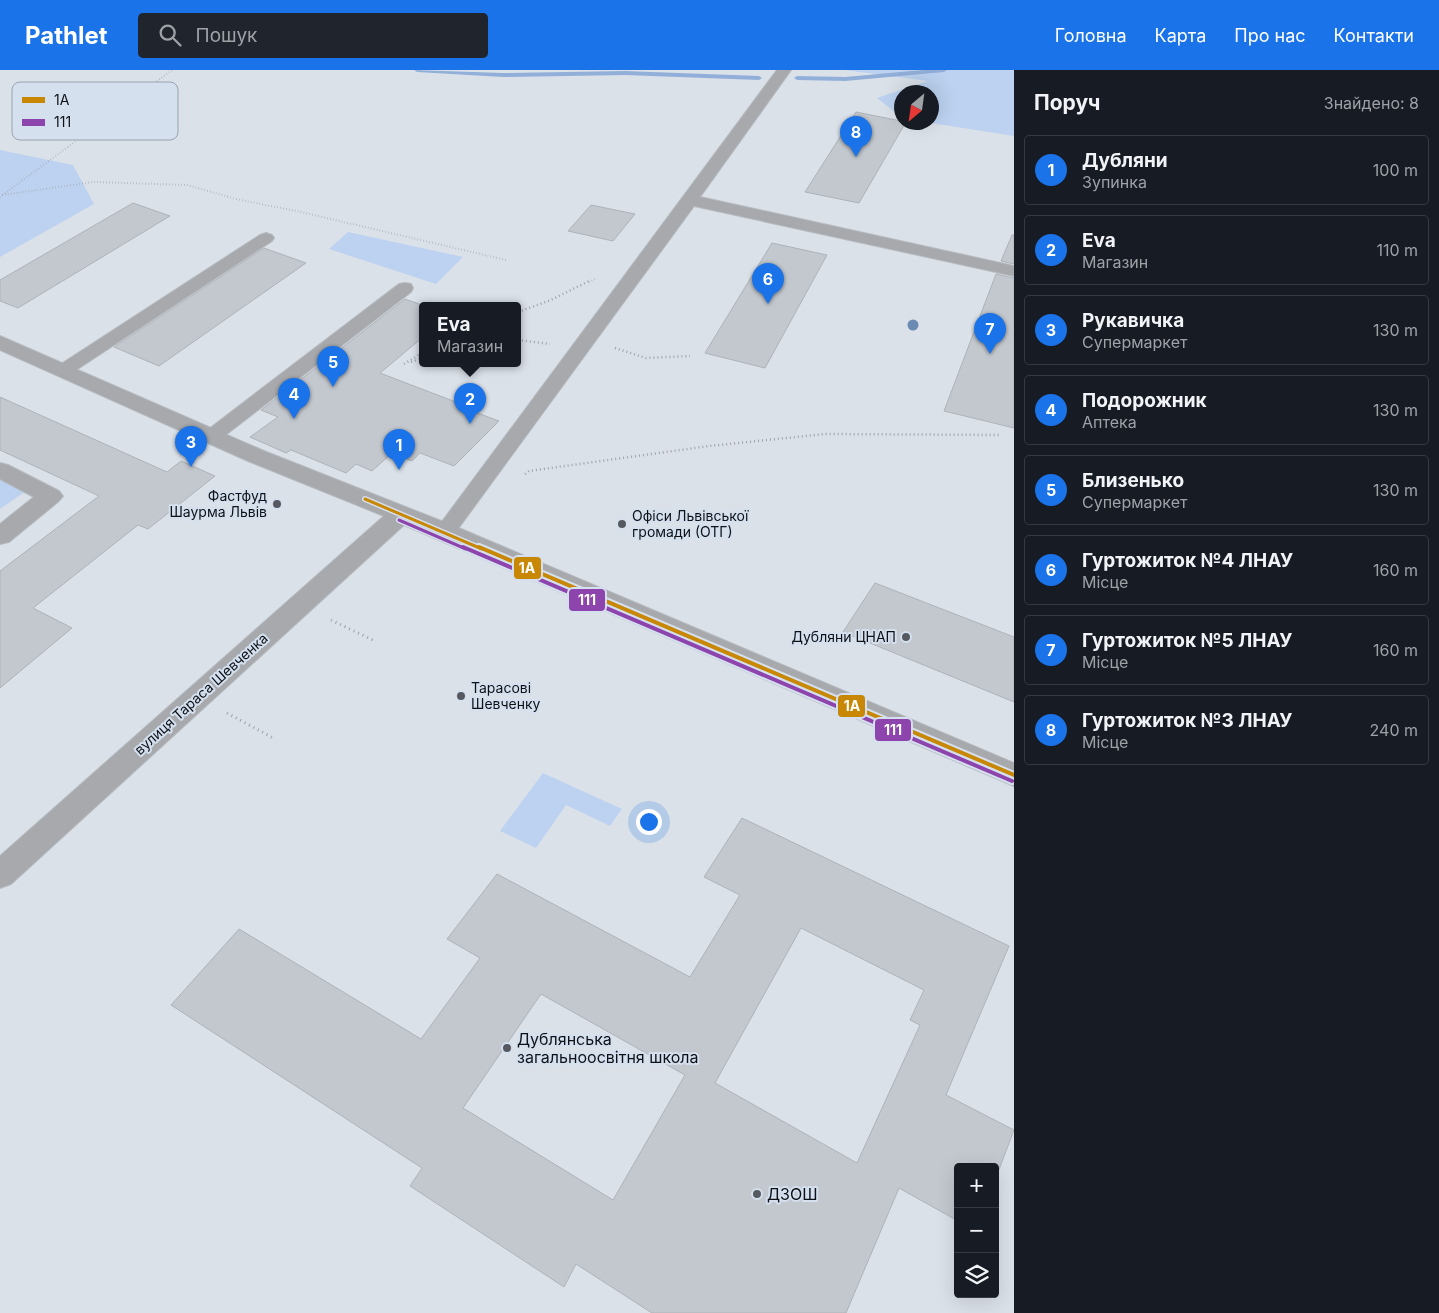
<!DOCTYPE html>
<html lang="uk">
<meta charset="utf-8">
<style>
:root{--surface:#171b24;--page:#20242c;--text:#f1f3f6;--muted:#9ea1a6;--line:#363941;--accent:#1a73e8}
body{margin:0;font-family:Inter,sans-serif;background:var(--page);color:var(--text)}
.controls{position:absolute;right:15px;bottom:15px;display:grid;overflow:hidden;border-radius:5px;box-shadow:0 5px 20px #0002}
.controls button{width:45px;height:45px;display:grid;place-items:center;padding:0;border:0;border-bottom:1px solid var(--line);background:var(--surface);color:var(--text);font:25px sans-serif}
.compass{position:absolute;left:894px;top:15px;width:45px;height:45px;border-radius:50%;background:var(--surface);box-shadow:0 5px 20px #0002;rotate:209deg}
.you{position:absolute;left:648px;top:751px;width:18px;height:18px;margin:-12px;border:4px solid #fff;border-radius:50%;background:#1a73e8;box-shadow:0 0 0 8px #1a73e833}
.badge{display:grid;place-items:center;width:32px;height:32px;border-radius:50%;background:var(--accent);color:#fff;font-size:16px;font-weight:700}
.pin{position:absolute;translate:-50% -41px;filter:drop-shadow(0 1px 2px #0008)}
.pin::after{content:'';position:absolute;top:26px;width:18px;height:15px;background:inherit;clip-path:polygon(0 0,100% 0,50% 100%)}
.popup{position:absolute;left:419px;top:232px;width:102px;height:65px;box-sizing:border-box;display:grid;place-content:center;border-radius:5px;background:var(--surface);filter:drop-shadow(0 1px 4px #0005);font-size:16px;white-space:nowrap;color:var(--muted)}
.popup b{font-size:19px;color:var(--text)}
.popup::after{content:'';position:absolute;left:50%;top:100%;margin-left:-10px;border:10px solid transparent;border-top-color:var(--surface)}
.list{margin:0;padding:0;list-style:none}
h2{display:flex;justify-content:space-between;align-items:center;height:65px;margin:0;padding:0 20px;font-size:21px}
h2 small{font-size:16px;font-weight:400;color:var(--muted)}
.list li{display:grid;grid-template-columns:32px 1fr auto;gap:15px;align-items:center;box-sizing:border-box;height:70px;margin:0 10px 10px;padding:0 10px;border:1px solid var(--line);border-radius:5px}
.list b{display:block;font-size:19px;white-space:nowrap}
.list p{margin:0;font-size:16px;white-space:nowrap;color:var(--muted)}
.list em{font-size:16px;font-style:normal;color:var(--muted)}
.icon{flex:none;width:28px;height:28px;fill:none;stroke:currentColor;stroke-width:2;stroke-linecap:round;stroke-linejoin:round}
.map{position:relative;flex:none;width:1014px;height:1243px;overflow:hidden}
header{display:flex;align-items:center;gap:30px;box-sizing:border-box;height:70px;padding:0 25px;background:var(--accent);color:#fff}
header strong{font-size:24px}
nav{display:flex;gap:28px;margin-inline-start:auto;font-size:18px}
.search{width:350px;height:45px;background:var(--page);display:flex;align-items:center;gap:12px;box-sizing:border-box;padding:0 18px;border-radius:5px;color:var(--muted);font-size:19px}
main{display:flex}
aside{flex:1;background:var(--surface)}
.map>svg:first-child{display:block}
.green{fill:#bcd2f0}
.lines{fill:none;stroke-linecap:round;stroke-linejoin:round}
.stream{fill:#92afd9;fill-rule:evenodd}
.building{fill:#c3c8cf;stroke:#aeb2b9;fill-rule:evenodd}
.lane-casing{stroke:#b7bcc2;stroke-width:2}
.street-casing{stroke:#b7bcc2;stroke-width:2}
.path-far2{stroke:#a0a2a6;stroke-width:2;stroke-dasharray:0.5 2.5;stroke-linecap:butt}
.path-far1{stroke:#a0a2a6;stroke-width:2.5;stroke-dasharray:1 3;stroke-linecap:butt}
.path{stroke:#a0a2a6;stroke-width:3;stroke-dasharray:1 4;stroke-linecap:butt}
.lane{fill:#a7a9ac;fill-rule:evenodd}
.street{fill:#a7a9ac;fill-rule:evenodd}
.bus-1-far1-casing{stroke:#d5e0ef;stroke-width:6}
.bus-1-casing{stroke:#d5e0ef;stroke-width:8}
.bus-2-far1-casing{stroke:#d5e0ef;stroke-width:6}
.bus-2-casing{stroke:#d5e0ef;stroke-width:8}
.bus-1-far1{stroke:#c88805;stroke-width:3}
.bus-1{stroke:#c88805;stroke-width:4}
.bus-2-far1{stroke:#8e44ad;stroke-width:3}
.bus-2{stroke:#8e44ad;stroke-width:4}
.tree{fill:#6b8bb4}
.poi-dot{fill:#565a60;stroke:#d5e0ef;stroke-width:2}
.labels{text-anchor:middle;stroke-width:4;stroke-linejoin:round;paint-order:stroke}
.poi-label{font-size:14px;fill:#0e1217;stroke:#d5e0ef;text-anchor:end}
.street-label{font-size:14px;fill:#0e1217;stroke:#d5e0ef}
.near-poi-label{font-size:16px;fill:#0e1217;stroke:#d5e0ef;text-anchor:start}
.key{fill:#d5e0ef;stroke:#99a2ae;stroke-width:1}
.key-label{font-size:14px;fill:#0e1217}
.line-badge{stroke:#d5e0ef;stroke-width:2}
.badge-label{font-size:14px;text-anchor:middle;font-weight:bold;fill:#fff}
</style>
<header>
<strong>Pathlet</strong>
<div class="search"><svg class="icon" aria-label="search" viewBox="0 0 24 24"><circle cx="10" cy="10" r="6"/><path d="M15 15l6 6"/></svg>Пошук</div>
<nav><a>Головна</a><a>Карта</a><a>Про нас</a><a>Контакти</a></nav>
</header>
<main>
<div class="map">
<svg width="1014" height="1243" viewBox="0 0 1014 1243">
<rect width="100%" height="100%" fill="#dbe1e9"/>
<!-- green -->
<g class="green">
<path d="M844 0H1014V66L931 53 932 22H902L901 47 877 28 928 11Z"/>
<path d="M0 80 73 95 94 134 0 187Z"/>
<path d="M348 162 463 187 436 214 329 179Z"/>
<path d="M0 404 29 419 0 439Z"/>
<path d="M543 703 622 739 610 756 566 735 536 778 500 761Z"/>
</g>
<g class="lines">
<!-- stream -->
<g class="stream">
<path d="M414 0 503 3 625 1 759 6 762 8 759 10 625 5 503 7 417 2Z"/>
<path d="M923 0H947L944 2 845 11 797 10 794 8 797 6 845 7Z"/>
</g>
</g>
<!-- building -->
<g class="building">
<path d="M856 42 906 52 859 133 805 122Z"/>
<path d="M133 133 170 146 18 238 0 231V210Z"/>
<path d="M591 135 635 144 613 171 568 161Z"/>
<path d="M1012 165H1014V194L1001 191Z"/>
<path d="M772 173 827 185 765 298 705 283Z"/>
<path d="M264 178 306 193 159 296 114 277Z"/>
<path d="M996 204 1014 208V358L944 341Z"/>
<path d="M405 229 422 235V268L380 303 461 334 459 336 499 351 454 396 420 383 412 391 392 383 372 401 356 394 346 403 291 380 286 383 250 367 278 347 261 340Z"/>
<path d="M0 327 167 402 181 391 215 406 148 459 138 455 33 538 72 558 0 618V501L99 426 0 380Z"/>
<path d="M875 513 1014 567V632L843 562Z"/>
<path d="M742 748 1009 876 946 1025 1014 1060 995 1110V1097H958V1151L899 1118 846 1243H652L576 1194 564 1217 410 1116 422 1098 171 935 239 859 421 969 480 888 447 869 497 804 690 907 740 825 704 807ZM801 858 924 920 910 950 920 955 857 1093 715 1013ZM541 924 685 1005 613 1130 463 1038Z"/>
</g>
<g class="lines">
<defs>
<g id="lane">
<path d="M777 0H791L700 127 1014 196V206L694 136 452 467 445 469 438 467 434 462 438 457Z"/>
<path d="M266 163 272 165 274 168 272 171 70 304 64 306 58 304 55 300 58 296 260 165Z"/>
<path d="M405 213 411 214 413 218 411 222 219 370 212 372 205 370 202 366 205 362 399 214Z"/>
</g>
<g id="street">
<path d="M0 266 264 381 454 456 1014 693V716L404 455 11 814 0 818V786L384 446 248 391 0 280Z"/>
<path d="M0 393 8 395 59 421 63 426 59 431 9 472 0 474V454L34 427 0 409Z"/>
</g>
</defs>
<!-- lane casing -->
<use href="#lane" class="lane-casing"/>
<!-- street casing -->
<use href="#street" class="street-casing"/>
<!-- path-far2 -->
<g class="path-far2">
<path d="M2 125 94 112 187 115 236 129 301 142 506 190"/>
<path d="M0 127 172 0"/>
<path d="M589 212 596 208"/>
</g>
<!-- path-far1 -->
<g class="path-far1">
<path d="M518 242 551 230 591 210"/>
<path d="M518 270 550 274"/>
<path d="M615 278 646 288 690 286"/>
<path d="M411 292 422 288"/>
<path d="M404 294 422 283"/>
<path d="M525 404 529 401 709 376 825 364 999 365"/>
</g>
<!-- path -->
<g class="path">
<path d="M331 550 375 571"/>
<path d="M227 643 275 669"/>
</g>
<!-- lane -->
<use href="#lane" class="lane"/>
<!-- street -->
<use href="#street" class="street"/>
<defs>
<path id="bus-1-far1" d="M365 429 482 479"/>
<path id="bus-1" d="M479 477 1014 705"/>
<path id="bus-2-far1" d="M399 450 466 479"/>
<path id="bus-2" d="M463 477 1012 711"/>
</defs>
<!-- bus-1-far1 casing -->
<use href="#bus-1-far1" class="bus-1-far1-casing"/>
<!-- bus-1 casing -->
<use href="#bus-1" class="bus-1-casing"/>
<!-- bus-2-far1 casing -->
<use href="#bus-2-far1" class="bus-2-far1-casing"/>
<!-- bus-2 casing -->
<use href="#bus-2" class="bus-2-casing"/>
<!-- bus-1-far1 -->
<use href="#bus-1-far1" class="bus-1-far1"/>
<!-- bus-1 -->
<use href="#bus-1" class="bus-1"/>
<!-- bus-2-far1 -->
<use href="#bus-2-far1" class="bus-2-far1"/>
<!-- bus-2 -->
<use href="#bus-2" class="bus-2"/>
</g>
<!-- trees -->
<circle class="tree" cx="913" cy="255" r="5.5"/>
<!-- markers -->
<g class="poi-dot">
<circle cx="277" cy="434" r="5"/>
<circle cx="622" cy="454" r="5"/>
<circle cx="906" cy="567" r="5"/>
<circle cx="461" cy="626" r="5"/>
<circle cx="507" cy="978" r="5"/>
<circle cx="757" cy="1124" r="5"/>
</g>
<g class="labels">
<!-- poi labels -->
<g class="poi-label">
<text x="267" y="431">Фастфуд<tspan x="267" dy="16">Шаурма Львів</tspan></text>
<text x="632" y="451" text-anchor="start">Офіси Львівської<tspan x="632" dy="16">громади (ОТГ)</tspan></text>
<text x="896" y="572">Дубляни ЦНАП</text>
<text x="471" y="623" text-anchor="start">Тарасові<tspan x="471" dy="16">Шевченку</tspan></text>
</g>
<!-- street labels -->
<g class="street-label">
<text transform="translate(201 624) rotate(-42)" y="5">вулиця Тараса Шевченка</text>
</g>
<!-- near-poi labels -->
<g class="near-poi-label">
<text x="517" y="975">Дублянська<tspan x="517" dy="18">загальноосвітня школа</tspan></text>
<text x="767" y="1130">ДЗОШ</text>
</g>
</g>
<!-- legend -->
<rect x="12" y="12" width="166" height="58" rx="8" class="key"/>
<rect x="22" y="27" width="23" height="6" fill="#c88805"/>
<rect x="22" y="49" width="23" height="7" fill="#8e44ad"/>
<g class="key-label">
<text x="54" y="35">1А</text>
<text x="54" y="57">111</text>
</g>
<g class="line-badge">
<rect x="513" y="486" width="29" height="24" rx="5" fill="#c88805"/>
<rect x="568" y="518" width="38" height="24" rx="5" fill="#8e44ad"/>
<rect x="837" y="624" width="29" height="24" rx="5" fill="#c88805"/>
<rect x="874" y="648" width="38" height="24" rx="5" fill="#8e44ad"/>
</g>
<g class="badge-label">
<text x="527" y="503">1А</text>
<text x="587" y="535">111</text>
<text x="852" y="641">1А</text>
<text x="893" y="665">111</text>
</g>
</svg>
<div class="controls">
<button>+</button>
<button>−</button>
<button><svg class="icon" aria-label="layers" viewBox="0 0 24 24"><path d="M12 4l9 5-9 5-9-5zM3 14l9 5 9-5"/></svg></button>
</div>
<svg class="compass" viewBox="-18 -18 36 36"><path d="M0-13l5 13h-10z" fill="#e53935"/><path d="M0 13l5-13h-10z" fill="#9ea1a6"/></svg>
<div class="you"></div>
<div class="pin badge" style="left:399px;top:400px">1</div>
<div class="pin badge" style="left:470px;top:354px">2</div>
<div class="popup"><b>Eva</b>Магазин</div>
<div class="pin badge" style="left:191px;top:397px">3</div>
<div class="pin badge" style="left:294px;top:349px">4</div>
<div class="pin badge" style="left:333px;top:317px">5</div>
<div class="pin badge" style="left:768px;top:234px">6</div>
<div class="pin badge" style="left:990px;top:284px">7</div>
<div class="pin badge" style="left:856px;top:87px">8</div>
</div>
<aside>
<h2>Поруч<small>Знайдено: 8</small></h2>
<ul class="list">
<li><span class="badge">1</span><div><b>Дубляни</b><p>Зупинка</p></div><em>100 m</em></li>
<li><span class="badge">2</span><div><b>Eva</b><p>Магазин</p></div><em>110 m</em></li>
<li><span class="badge">3</span><div><b>Рукавичка</b><p>Супермаркет</p></div><em>130 m</em></li>
<li><span class="badge">4</span><div><b>Подорожник</b><p>Аптека</p></div><em>130 m</em></li>
<li><span class="badge">5</span><div><b>Близенько</b><p>Супермаркет</p></div><em>130 m</em></li>
<li><span class="badge">6</span><div><b>Гуртожиток №4 ЛНАУ</b><p>Місце</p></div><em>160 m</em></li>
<li><span class="badge">7</span><div><b>Гуртожиток №5 ЛНАУ</b><p>Місце</p></div><em>160 m</em></li>
<li><span class="badge">8</span><div><b>Гуртожиток №3 ЛНАУ</b><p>Місце</p></div><em>240 m</em></li>
</ul>
</aside>
</main>
